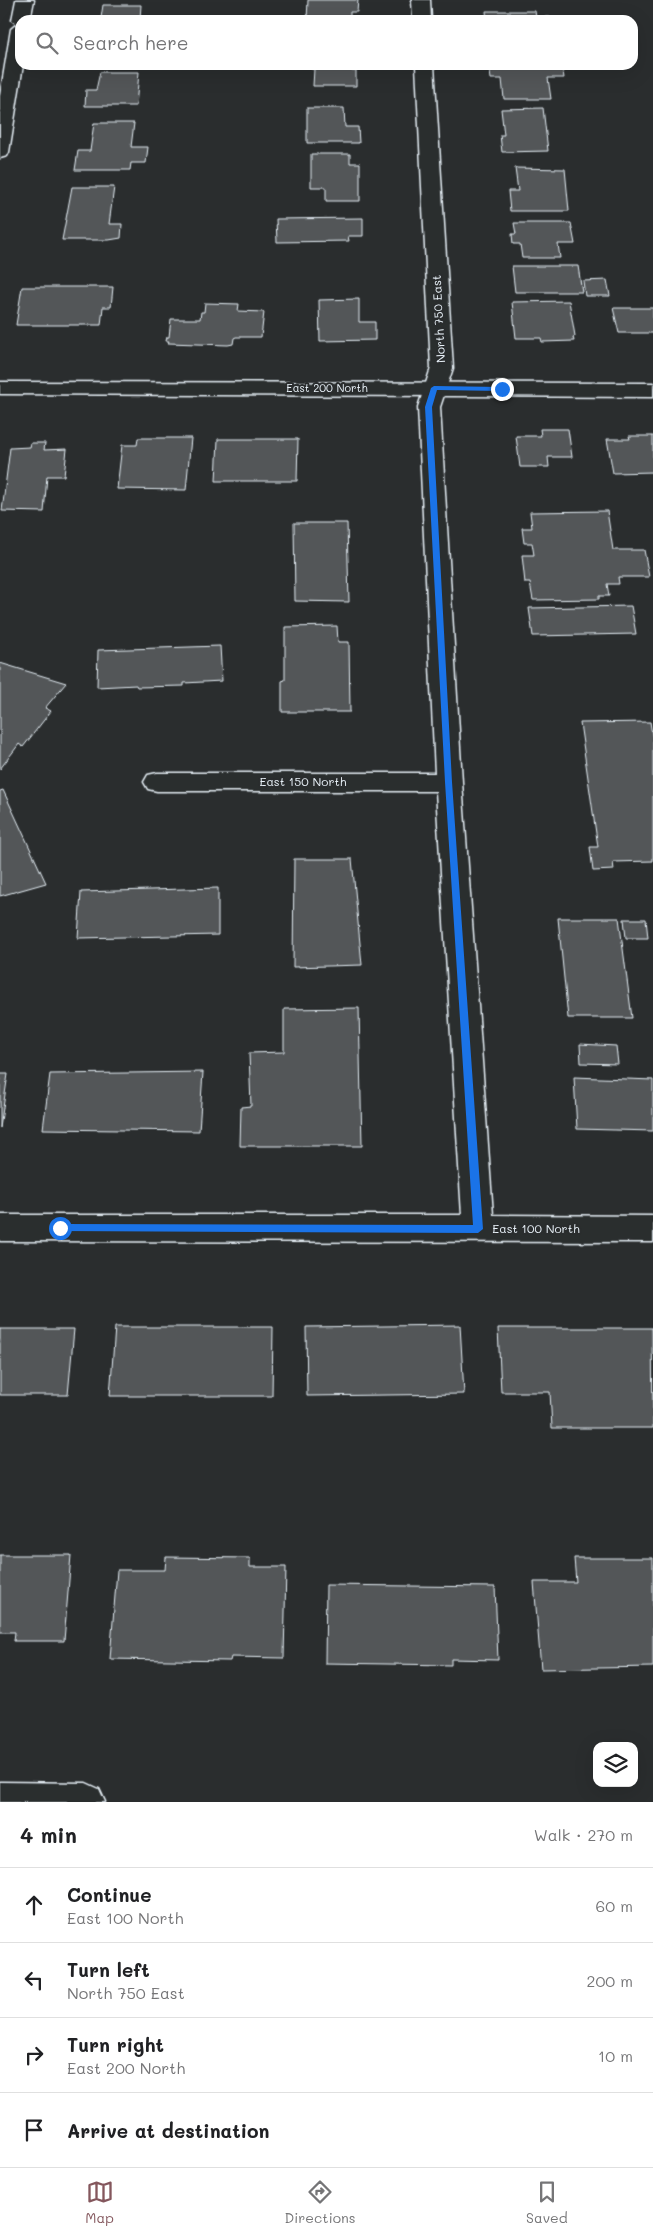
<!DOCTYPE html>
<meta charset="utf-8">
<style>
:root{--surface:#fff;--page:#f6f6f6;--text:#202124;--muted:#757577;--line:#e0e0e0;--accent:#84575d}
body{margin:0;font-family:Mali,sans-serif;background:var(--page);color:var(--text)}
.controls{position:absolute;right:15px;bottom:15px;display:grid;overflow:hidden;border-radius:10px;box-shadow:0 5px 20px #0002}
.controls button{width:45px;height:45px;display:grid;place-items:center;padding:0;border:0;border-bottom:1px solid var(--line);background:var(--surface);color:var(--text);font:25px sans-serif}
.stop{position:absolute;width:15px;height:15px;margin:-11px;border:4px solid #1a73e8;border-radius:50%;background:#fff}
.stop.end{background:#1a73e8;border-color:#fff;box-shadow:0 1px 5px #0008}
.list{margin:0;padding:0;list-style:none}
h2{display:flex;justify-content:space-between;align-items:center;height:65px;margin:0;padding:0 20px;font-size:21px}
h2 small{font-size:16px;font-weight:400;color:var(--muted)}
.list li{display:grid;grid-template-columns:32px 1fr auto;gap:15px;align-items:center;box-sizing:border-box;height:75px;padding:0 20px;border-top:1px solid var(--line)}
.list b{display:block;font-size:19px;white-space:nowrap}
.list p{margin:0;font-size:16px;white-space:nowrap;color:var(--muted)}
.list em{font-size:16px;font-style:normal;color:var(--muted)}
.icon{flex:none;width:28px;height:28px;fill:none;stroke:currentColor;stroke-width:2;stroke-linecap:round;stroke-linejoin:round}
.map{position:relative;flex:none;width:653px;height:1802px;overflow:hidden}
.search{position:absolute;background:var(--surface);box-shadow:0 5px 20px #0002;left:15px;right:15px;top:15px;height:55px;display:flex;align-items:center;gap:12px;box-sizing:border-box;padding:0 18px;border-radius:15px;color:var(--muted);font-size:19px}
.sheet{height:365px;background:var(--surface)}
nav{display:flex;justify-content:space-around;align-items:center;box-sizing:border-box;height:70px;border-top:1px solid var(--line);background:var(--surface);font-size:14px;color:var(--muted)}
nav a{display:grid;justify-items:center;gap:2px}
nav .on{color:var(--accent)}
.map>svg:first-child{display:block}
.building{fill:#535759;stroke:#e8f1f8}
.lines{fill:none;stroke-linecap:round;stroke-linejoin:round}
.minor-casing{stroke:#e8f1f8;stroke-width:3}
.tertiary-casing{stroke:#e8f1f8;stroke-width:3}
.minor{fill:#2a2d2e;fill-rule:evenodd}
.tertiary{fill:#2a2d2e;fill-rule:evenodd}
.route{fill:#1a73e8}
.labels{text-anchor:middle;stroke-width:4;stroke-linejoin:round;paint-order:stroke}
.far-street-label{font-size:11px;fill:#e8f1f8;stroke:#2a2d2e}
.street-label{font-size:12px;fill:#e8f1f8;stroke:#2a2d2e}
</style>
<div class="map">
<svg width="653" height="1802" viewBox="0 0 653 1802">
<rect width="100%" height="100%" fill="#2a2d2e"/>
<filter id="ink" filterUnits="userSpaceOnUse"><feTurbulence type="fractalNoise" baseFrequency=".02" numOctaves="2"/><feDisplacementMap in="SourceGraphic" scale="10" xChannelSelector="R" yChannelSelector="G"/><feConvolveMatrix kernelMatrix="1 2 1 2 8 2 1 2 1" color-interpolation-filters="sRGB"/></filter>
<g filter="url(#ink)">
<!-- building -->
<g class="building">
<path d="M308 0H358L357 12H350V20H307Z"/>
<path d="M103 5H141L140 19 148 20H94L101 18Z"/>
<path d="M486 11H535L536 17H550L551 20H487Z"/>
<path d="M311 65H352V71H356V86H313L314 69H311Z"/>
<path d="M489 65H562L564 78H548L551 99H504L502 79H491Z"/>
<path d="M100 72H139L136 106H85L86 90H96Z"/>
<path d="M307 108H344L345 127H358L359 143H307Z"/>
<path d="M543 108 548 151 502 152 500 135H504L501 109Z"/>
<path d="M94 123H134L131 147H148L146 163H131L130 170H75L78 151H90Z"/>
<path d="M311 154H350V163H360V201H326V187H311Z"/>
<path d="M515 168 565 169 569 211H510L508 191H518Z"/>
<path d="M72 187H114L109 224H122L121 238 109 240H62Z"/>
<path d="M363 218V236H348L349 241 277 242 276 219Z"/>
<path d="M514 223H571L575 244H558L560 258H522L520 244H513L512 234H516Z"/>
<path d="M512 266H578L582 292H515Z"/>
<path d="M607 280 610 296H585L583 281Z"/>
<path d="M22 287H113L111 307H103L101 325H16Z"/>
<path d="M359 299V322H375V340L320 341 319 300Z"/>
<path d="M569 301 575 336 573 337 574 341 542 342 541 338H516L512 302Z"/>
<path d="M205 303 239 304 238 311 264 312 261 337H236L234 338 233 344 228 345 168 343 169 341H166L167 337H169L171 319H200L201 312H204Z"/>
<path d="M613 308H653V333H619Z"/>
<path d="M540 429H568L572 457H548L549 467H520L516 436H541Z"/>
<path d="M629 436H653V472L613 473 607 439H630Z"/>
<path d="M138 438H191L186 490 117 489 122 445H137Z"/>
<path d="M218 439H298L297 481H216Z"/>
<path d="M31 443H45L44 450 67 449 64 476H47L44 512 2 511 10 448 30 447Z"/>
<path d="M607 511 613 550H644L649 577H618L619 584H607L609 596H599V599L533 600 530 583H525L522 555H534L532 543H524L522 528H532L530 512Z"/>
<path d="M294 523H347L349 602 295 601Z"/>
<path d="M631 606 636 634 533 636 529 608Z"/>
<path d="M337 626 338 642H349L350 712H282V681L285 680V627Z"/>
<path d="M220 646 222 681 184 683V686L137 687 136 685 97 687 98 650Z"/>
<path d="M0 663 66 683 45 708 51 711 23 747 19 744 0 769Z"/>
<path d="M650 722 653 740V861L613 862 614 870 593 871 590 847H598L580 723Z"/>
<path d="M3 790 46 883 0 896V791Z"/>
<path d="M294 859H352L362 965 293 967Z"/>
<path d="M218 888V935L78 938 81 892Z"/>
<path d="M558 918H619L632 1018H568Z"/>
<path d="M624 919H646L648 938H626Z"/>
<path d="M359 1008 362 1146H240L241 1107 251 1106 249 1053 284 1052V1009Z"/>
<path d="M580 1044 616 1046 618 1064 581 1063Z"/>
<path d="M203 1072 199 1131 43 1129 50 1074Z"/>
<path d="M0 1074H8L0 1128Z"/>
<path d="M574 1077 653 1080V1131L577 1129Z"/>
<path d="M460 1325 464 1394 307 1396 306 1327Z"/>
<path d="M115 1327H273L272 1396H110Z"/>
<path d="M498 1328H652L653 1428H552L550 1392H501Z"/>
<path d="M0 1329H74L68 1395H0Z"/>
<path d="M0 1555H71L64 1641H14L15 1632H0Z"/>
<path d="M166 1557 250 1558V1567H286L284 1658 231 1657 230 1661 110 1659 117 1570H165Z"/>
<path d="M574 1558H653V1667L541 1669 534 1582H576Z"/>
<path d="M326 1585 495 1587 498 1660 451 1659V1665L325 1663Z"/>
</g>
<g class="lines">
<defs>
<g id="minor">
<path d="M16 0H34L30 20H20V65H23L9 152 7 156 0 158V96L11 29 17 24 12 20Z"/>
<path d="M412 0H430L431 20H413Z"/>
<path d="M416 65H434L453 368 440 407 462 782 493 1215 653 1216V1242L0 1241V1215H462L436 791H157L148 789 144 782 148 775 157 773H435L418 407 431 368Z"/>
<path d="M0 1782 86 1783 99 1789 105 1802H0Z"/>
</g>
<path id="tertiary" d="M0 382 653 383V397L0 394Z"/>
</defs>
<!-- minor casing -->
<use href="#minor" class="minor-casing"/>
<!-- tertiary casing -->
<use href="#tertiary" class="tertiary-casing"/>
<!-- minor -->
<use href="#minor" class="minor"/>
<!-- tertiary -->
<use href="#tertiary" class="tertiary"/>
</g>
</g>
<!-- route -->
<path class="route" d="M434 386 502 387 505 389 502 391 437 390 432 407 452 782 483 1229 478 1233 56 1231 55 1228 60 1224 473 1225 445 782 425 407 431 388Z"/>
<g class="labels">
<!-- far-street labels -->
<g class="far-street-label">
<text x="327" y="392">East 200 North</text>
</g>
<!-- street labels -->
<g class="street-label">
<text transform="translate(439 319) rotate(-93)" y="4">North 750 East</text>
<text x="303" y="786">East 150 North</text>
<text x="536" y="1233">East 100 North</text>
</g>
</g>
</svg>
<div class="controls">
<button><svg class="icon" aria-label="layers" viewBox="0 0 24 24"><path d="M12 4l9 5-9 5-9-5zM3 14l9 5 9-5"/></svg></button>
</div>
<div class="stop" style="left:60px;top:1228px"></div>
<div class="stop end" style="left:502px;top:389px"></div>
<div class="search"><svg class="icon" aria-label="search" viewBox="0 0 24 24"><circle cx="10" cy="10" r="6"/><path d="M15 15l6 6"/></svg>Search here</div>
</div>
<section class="sheet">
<h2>4 min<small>Walk · 270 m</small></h2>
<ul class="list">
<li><svg class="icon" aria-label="ahead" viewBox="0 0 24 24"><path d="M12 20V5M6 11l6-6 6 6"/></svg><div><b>Continue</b><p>East 100 North</p></div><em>60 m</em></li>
<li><svg class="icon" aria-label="left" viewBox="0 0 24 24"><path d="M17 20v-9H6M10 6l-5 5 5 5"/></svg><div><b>Turn left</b><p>North 750 East</p></div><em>200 m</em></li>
<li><svg class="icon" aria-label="right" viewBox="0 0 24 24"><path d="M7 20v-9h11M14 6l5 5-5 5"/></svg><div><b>Turn right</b><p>East 200 North</p></div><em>10 m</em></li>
<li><svg class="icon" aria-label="arrive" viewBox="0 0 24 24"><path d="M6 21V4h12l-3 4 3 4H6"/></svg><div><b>Arrive at destination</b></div></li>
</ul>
</section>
<nav>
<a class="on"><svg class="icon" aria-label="map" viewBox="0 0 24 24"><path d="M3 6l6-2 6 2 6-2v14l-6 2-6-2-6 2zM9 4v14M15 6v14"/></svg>Map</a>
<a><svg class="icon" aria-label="directions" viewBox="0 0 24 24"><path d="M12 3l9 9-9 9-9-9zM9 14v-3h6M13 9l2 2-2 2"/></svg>Directions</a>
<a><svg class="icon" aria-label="saved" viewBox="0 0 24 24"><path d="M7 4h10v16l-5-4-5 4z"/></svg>Saved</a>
</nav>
